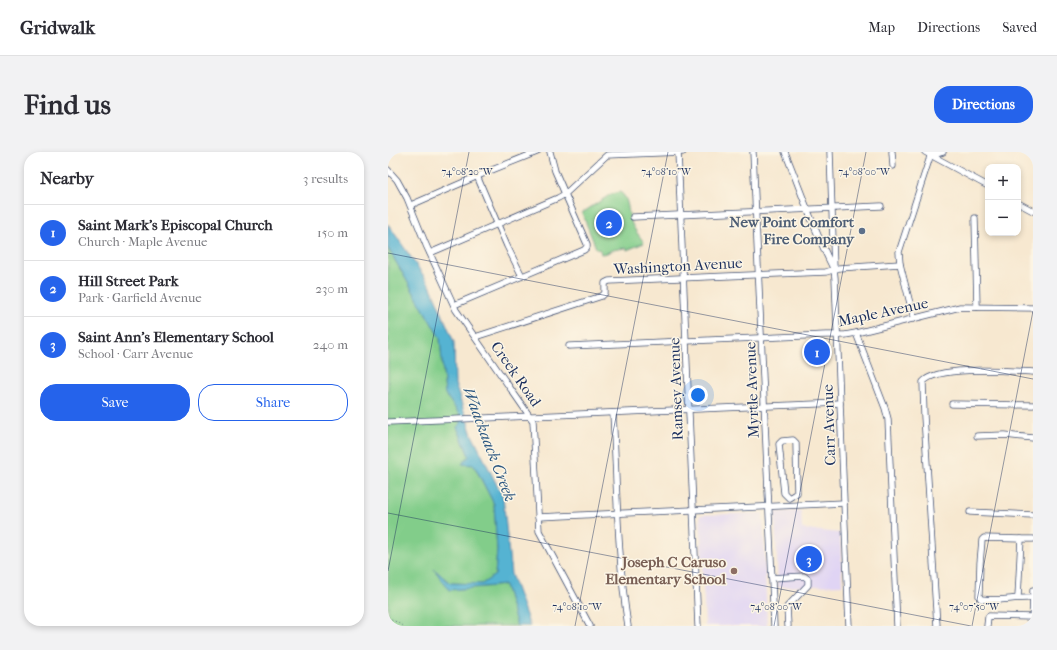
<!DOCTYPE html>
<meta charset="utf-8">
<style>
:root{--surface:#fff;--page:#f2f2f3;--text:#2b2b33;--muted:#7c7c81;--line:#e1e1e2;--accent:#2563eb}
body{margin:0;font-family:"IM FELL French Canon",serif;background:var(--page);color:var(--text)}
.controls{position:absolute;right:12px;top:12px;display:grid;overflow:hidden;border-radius:8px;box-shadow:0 2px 6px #0003}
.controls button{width:36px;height:36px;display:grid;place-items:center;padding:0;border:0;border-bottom:1px solid var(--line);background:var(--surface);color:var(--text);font:20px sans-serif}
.you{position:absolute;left:310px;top:243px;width:14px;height:14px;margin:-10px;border:3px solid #fff;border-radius:50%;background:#1a73e8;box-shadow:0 0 0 6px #1a73e833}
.badge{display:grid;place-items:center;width:26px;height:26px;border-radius:50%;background:var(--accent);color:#fff;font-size:13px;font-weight:700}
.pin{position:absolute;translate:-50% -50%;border:2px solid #fff;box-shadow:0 1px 4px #0006}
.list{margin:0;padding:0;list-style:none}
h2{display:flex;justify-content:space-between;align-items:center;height:52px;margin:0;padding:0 16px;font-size:17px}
h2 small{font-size:13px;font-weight:400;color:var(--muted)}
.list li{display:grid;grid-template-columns:26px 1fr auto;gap:12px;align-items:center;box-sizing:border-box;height:56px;padding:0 16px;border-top:1px solid var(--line)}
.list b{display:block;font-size:15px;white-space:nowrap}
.list p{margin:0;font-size:13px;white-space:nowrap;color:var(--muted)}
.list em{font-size:13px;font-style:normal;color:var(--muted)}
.actions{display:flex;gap:8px;padding:12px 16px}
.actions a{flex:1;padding:9px 0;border:1px solid var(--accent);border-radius:16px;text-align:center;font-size:14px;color:var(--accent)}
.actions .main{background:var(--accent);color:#fff}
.map{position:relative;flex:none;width:645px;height:474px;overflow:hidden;border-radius:16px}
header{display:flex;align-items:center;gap:24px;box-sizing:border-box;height:56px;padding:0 20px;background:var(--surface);border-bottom:1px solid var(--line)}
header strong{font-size:19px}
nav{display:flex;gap:22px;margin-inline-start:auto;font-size:14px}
.intro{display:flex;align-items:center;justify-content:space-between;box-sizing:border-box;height:96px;padding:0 24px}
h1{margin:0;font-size:28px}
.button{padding:10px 18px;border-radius:16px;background:var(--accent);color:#fff;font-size:14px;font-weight:700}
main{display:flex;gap:24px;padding:0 24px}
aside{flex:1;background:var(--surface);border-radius:16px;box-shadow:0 2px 6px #0003}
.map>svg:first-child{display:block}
.built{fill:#e0d4f4}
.green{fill:#82cd8a;stroke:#4e7e74}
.water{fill:#54b3d2;stroke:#387198}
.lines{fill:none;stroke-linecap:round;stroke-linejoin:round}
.minor-casing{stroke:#3c4b6f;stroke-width:7}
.path{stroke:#3c4b6f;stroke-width:1;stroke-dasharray:1 3;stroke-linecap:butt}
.minor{stroke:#fff;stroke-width:5.5}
.ticks{fill:none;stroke:#1b2f5e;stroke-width:1;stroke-opacity:0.45}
.service-dot{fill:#5c6f8a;stroke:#fcf5e5;stroke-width:1.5}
.education-dot{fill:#8d6e63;stroke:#fcf5e5;stroke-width:1.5}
.labels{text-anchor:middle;stroke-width:3;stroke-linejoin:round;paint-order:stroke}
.service-label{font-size:15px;font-weight:bold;fill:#4e5e75;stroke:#fcf5e5;text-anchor:end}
.street-label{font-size:15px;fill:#1b2f5e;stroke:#fcf5e5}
.education-label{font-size:15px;font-weight:bold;fill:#785e54;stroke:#fcf5e5;text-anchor:end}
.water-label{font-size:16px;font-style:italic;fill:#2c5781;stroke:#fcf5e5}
.ticks-label{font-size:10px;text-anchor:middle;fill:#1b2f5e;stroke:#fcf5e5;stroke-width:3;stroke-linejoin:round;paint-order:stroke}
</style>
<header>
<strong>Gridwalk</strong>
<nav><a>Map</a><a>Directions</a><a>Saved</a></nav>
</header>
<div class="intro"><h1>Find us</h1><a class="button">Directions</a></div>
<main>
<aside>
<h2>Nearby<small>3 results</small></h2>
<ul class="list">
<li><span class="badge">1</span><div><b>Saint Mark's Episcopal Church</b><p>Church · Maple Avenue</p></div><em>150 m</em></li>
<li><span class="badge">2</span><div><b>Hill Street Park</b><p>Park · Garfield Avenue</p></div><em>230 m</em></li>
<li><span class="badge">3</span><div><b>Saint Ann's Elementary School</b><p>School · Carr Avenue</p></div><em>240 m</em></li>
</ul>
<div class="actions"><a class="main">Save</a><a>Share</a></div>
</aside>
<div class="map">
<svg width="645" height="474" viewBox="0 0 645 474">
<rect width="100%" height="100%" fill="#fcf5e5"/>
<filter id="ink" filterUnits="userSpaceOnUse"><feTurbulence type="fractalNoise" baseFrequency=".025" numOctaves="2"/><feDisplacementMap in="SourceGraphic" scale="8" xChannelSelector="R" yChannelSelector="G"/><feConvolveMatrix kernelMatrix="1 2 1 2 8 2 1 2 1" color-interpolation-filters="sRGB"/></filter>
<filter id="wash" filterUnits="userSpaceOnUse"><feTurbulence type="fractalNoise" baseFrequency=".012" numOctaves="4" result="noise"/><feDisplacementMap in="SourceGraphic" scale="16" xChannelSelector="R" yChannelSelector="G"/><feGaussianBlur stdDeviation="0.9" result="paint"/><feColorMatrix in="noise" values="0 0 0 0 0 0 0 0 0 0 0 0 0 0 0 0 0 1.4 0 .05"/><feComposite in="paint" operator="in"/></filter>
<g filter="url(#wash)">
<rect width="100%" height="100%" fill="#f7e8d0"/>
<!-- built -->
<g class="built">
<path d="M413 359 414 377 452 381 454 433 390 435 387 360Z"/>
<path d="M375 361 379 474H317L312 363Z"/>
</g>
<!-- green -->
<g class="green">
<path d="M232 40C242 47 239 59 243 69 245 77 252 84 256 91L239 98 238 96 224 98 219 101 213 102 212 98 208 96 194 61 223 42Z"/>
<path d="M0 96 52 186 57 242 73 264V271L69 275 81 304 106 352 109 398 107 423 94 432 62 431 48 419 61 438 117 433 129 474H0Z"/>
</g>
<!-- water -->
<path class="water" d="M0 72 42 133 66 190 67 232 84 283 115 345 123 422 142 474H129L117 433 61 438 46 417 62 431 94 432 107 423 109 398 106 352 86 313 74 312 81 304 69 275 73 271V264L57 242 52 186 0 96Z"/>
</g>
<g filter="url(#ink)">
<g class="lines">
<defs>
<g id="minor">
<path d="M290 0 310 474"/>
<path d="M365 0 386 474"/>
<path d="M397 0C413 39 426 79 445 116"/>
<path d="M442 0 446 117 447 126 461 474"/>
<path d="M504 0 505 14"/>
<path d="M537 0 600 34"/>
<path d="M544 3 555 0"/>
<path d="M0 18 9 28 19 46 38 93 68 158 145 269 151 379 202 474"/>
<path d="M89 24 119 94 134 124"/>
<path d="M630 51 645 59"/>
<path d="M23 53 99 20 149 0"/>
<path d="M245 65 493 54"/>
<path d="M587 66 589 155"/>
<path d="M42 101 170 46 177 42 219 3 295 0"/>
<path d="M66 153 196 98 199 95V92L167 19 162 0"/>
<path d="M526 167 512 112 511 100 541 8 542 4 547 0"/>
<path d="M468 181 497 256 500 267 509 474"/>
<path d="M87 185 214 144 217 141V131L221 129 438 120 451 116 512 112"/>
<path d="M181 194 438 183H457L468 181 572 155 645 156"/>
<path d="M564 252 645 253"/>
<path d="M225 261C229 332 229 404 240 474"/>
<path d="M0 270 452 251"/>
<path d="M589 284 617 283 645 286"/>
<path d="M405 288 408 291 409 341 401 346 396 341 391 292 394 289Z"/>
<path d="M582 360 645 363"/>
<path d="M150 365 456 351"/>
<path d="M633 387 596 386 594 388 592 411 591 444 593 447C610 450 627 445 645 446"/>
<path d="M384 426 416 424 420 427V433L399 455 400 474"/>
<path d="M630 445 633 387H645"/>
<path d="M549 474 536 264 535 230C549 213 623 219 645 220"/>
<path d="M599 474 600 465 601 464 644 465"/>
<path d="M644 474 645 438"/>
</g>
</defs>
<!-- minor casing -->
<use href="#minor" class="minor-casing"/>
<!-- path -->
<path class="path" d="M0 465 15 474"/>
<!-- minor -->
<use href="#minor" class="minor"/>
</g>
</g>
<!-- ticks -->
<path class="ticks" d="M0 101 645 227M0 361 583 474M0 419 81 0M187 474 280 0M386 474 478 0M584 474 645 159"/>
<!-- markers -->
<circle class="service-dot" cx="474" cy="79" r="4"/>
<circle class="education-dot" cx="346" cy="419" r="4"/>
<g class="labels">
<!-- service labels -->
<g class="service-label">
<text x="466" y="75">New Point Comfort<tspan x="466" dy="17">Fire Company</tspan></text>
</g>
<!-- street labels -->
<g class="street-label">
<text transform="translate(290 114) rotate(-3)" y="5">Washington Avenue</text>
<text transform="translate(495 160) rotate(-12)" y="5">Maple Avenue</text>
<text transform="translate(128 222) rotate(55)" y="5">Creek Road</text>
<text transform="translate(288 237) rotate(-92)" y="5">Ramsey Avenue</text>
<text transform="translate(364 238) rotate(-92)" y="5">Myrtle Avenue</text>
<text transform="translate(441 273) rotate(-92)" y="5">Carr Avenue</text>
</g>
<!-- education labels -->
<g class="education-label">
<text x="338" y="415">Joseph C Caruso<tspan x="338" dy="17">Elementary School</tspan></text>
</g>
<!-- water labels -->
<g class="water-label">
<text transform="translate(102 292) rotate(69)" y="6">Waackaack Creek</text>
</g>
</g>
<g class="ticks-label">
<text x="79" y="23">74°08'20"W</text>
<text x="278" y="23">74°08'10"W</text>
<text x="476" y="23">74°08'00"W</text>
<text x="189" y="458">74°08'10"W</text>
<text x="388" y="458">74°08'00"W</text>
<text x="586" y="458">74°07'50"W</text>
</g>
</svg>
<div class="controls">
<button>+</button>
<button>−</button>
</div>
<div class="you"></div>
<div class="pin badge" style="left:429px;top:200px">1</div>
<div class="pin badge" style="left:221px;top:71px">2</div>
<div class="pin badge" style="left:421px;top:407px">3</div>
</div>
</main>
